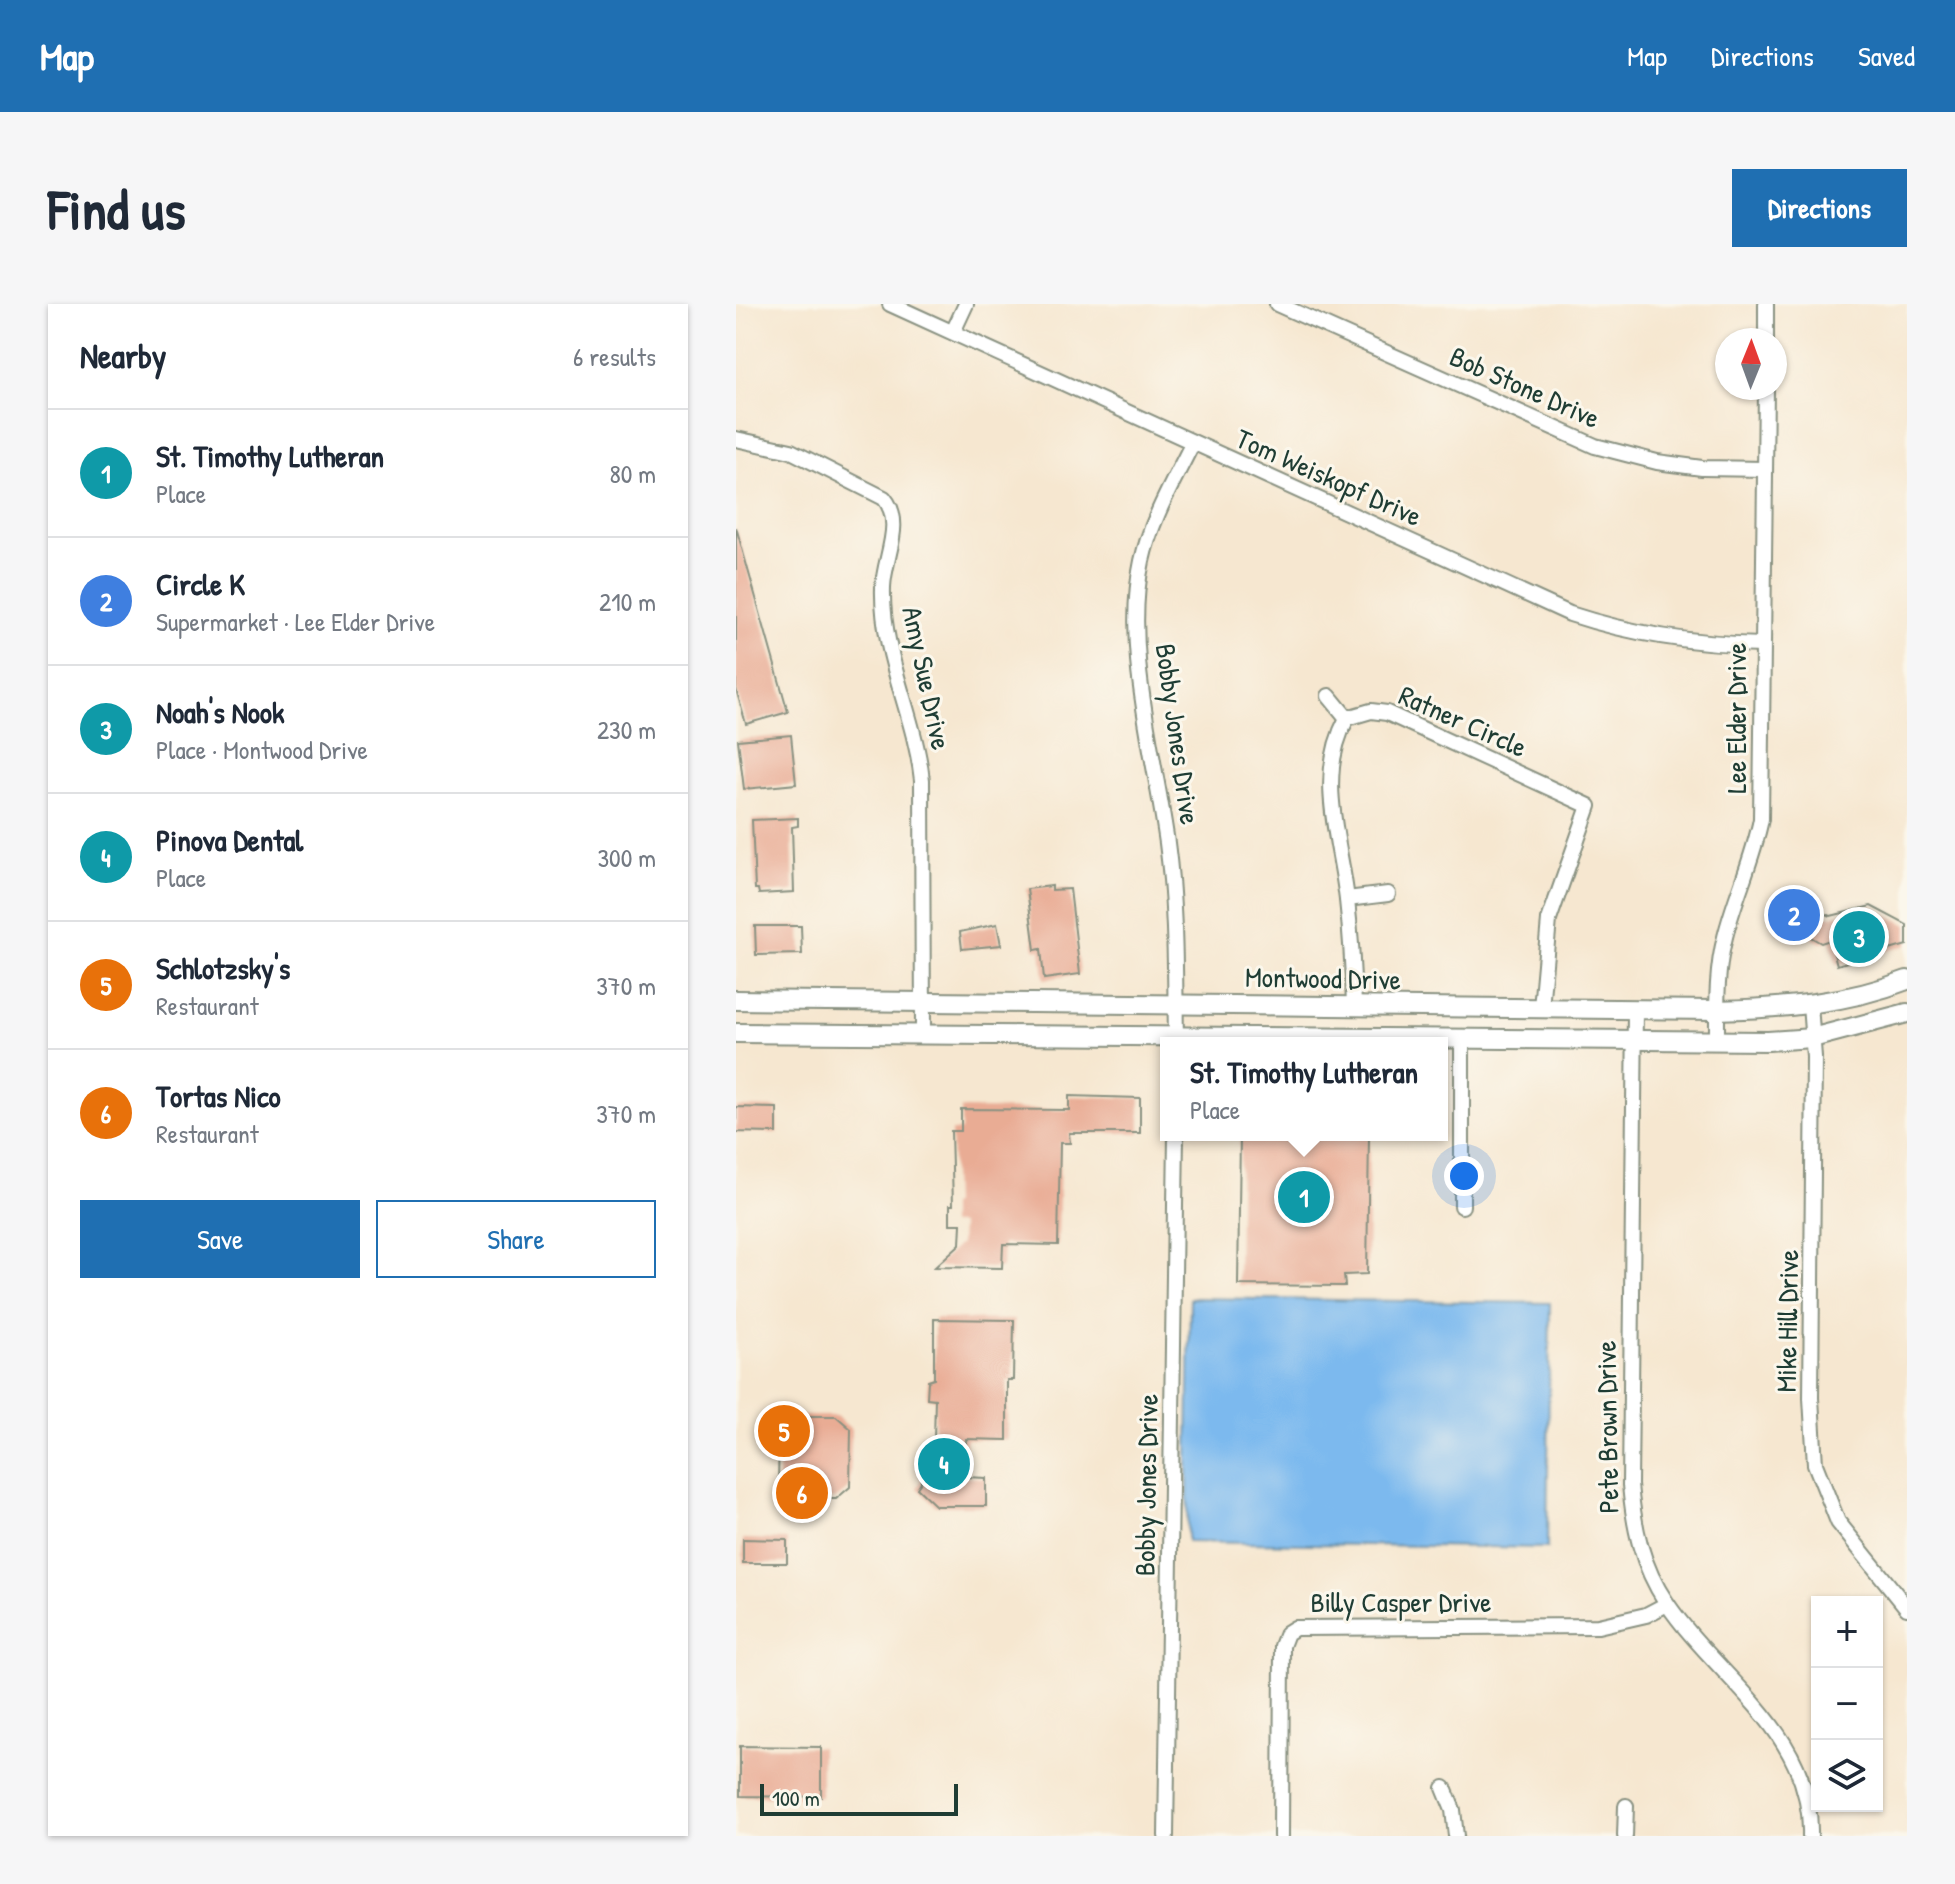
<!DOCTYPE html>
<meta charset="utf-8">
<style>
:root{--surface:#fff;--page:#f6f6f7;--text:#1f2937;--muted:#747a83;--line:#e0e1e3;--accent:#1f6fb2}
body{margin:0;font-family:"Patrick Hand",sans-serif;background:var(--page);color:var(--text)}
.controls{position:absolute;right:24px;bottom:24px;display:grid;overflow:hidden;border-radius:0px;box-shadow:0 2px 6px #0004}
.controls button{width:72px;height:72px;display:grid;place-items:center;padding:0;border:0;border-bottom:2px solid var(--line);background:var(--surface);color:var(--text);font:40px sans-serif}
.compass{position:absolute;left:979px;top:24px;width:72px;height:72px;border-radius:50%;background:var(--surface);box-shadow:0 2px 6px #0004;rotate:1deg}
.scale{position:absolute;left:24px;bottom:20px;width:198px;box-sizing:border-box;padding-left:8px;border:4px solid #1f3d34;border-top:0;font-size:22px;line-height:28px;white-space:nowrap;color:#1f3d34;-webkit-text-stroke:6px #fbf7ec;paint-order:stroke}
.you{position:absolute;left:728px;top:872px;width:28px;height:28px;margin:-20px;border:6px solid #fff;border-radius:50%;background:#1a73e8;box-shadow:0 0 0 12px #1a73e833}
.badge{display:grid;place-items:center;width:52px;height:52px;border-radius:50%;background:var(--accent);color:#fff;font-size:26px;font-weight:700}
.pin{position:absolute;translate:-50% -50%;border:4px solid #fff;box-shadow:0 2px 8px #0006}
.popup{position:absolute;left:424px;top:733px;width:288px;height:104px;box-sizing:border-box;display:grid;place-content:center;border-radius:0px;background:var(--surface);filter:drop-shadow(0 2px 6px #0005);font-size:26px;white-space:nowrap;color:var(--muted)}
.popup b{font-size:30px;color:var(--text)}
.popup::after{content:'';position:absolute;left:50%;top:100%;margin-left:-16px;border:16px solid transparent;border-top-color:var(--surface)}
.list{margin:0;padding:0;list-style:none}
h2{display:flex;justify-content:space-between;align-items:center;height:104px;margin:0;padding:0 32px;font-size:34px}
h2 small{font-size:26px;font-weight:400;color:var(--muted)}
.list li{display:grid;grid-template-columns:52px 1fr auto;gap:24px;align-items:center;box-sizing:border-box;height:128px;padding:0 32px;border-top:2px solid var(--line)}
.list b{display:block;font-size:30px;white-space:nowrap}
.list p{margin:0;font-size:26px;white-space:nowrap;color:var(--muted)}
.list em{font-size:26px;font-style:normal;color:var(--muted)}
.actions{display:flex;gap:16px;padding:24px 32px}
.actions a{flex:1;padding:18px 0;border:2px solid var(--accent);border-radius:0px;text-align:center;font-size:28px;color:var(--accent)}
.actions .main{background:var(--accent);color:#fff}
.icon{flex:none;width:44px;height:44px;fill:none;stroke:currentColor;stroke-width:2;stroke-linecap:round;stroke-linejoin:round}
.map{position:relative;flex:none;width:1171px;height:1532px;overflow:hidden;border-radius:0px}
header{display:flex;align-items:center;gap:48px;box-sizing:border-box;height:112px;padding:0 40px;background:var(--accent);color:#fff}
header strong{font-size:38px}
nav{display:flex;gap:44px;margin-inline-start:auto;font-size:28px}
.intro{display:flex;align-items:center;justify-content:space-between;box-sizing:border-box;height:192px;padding:0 48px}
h1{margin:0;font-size:56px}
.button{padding:20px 36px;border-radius:0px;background:var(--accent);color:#fff;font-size:28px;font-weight:700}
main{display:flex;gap:48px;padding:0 48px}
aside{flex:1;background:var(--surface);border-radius:0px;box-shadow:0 2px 6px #0004}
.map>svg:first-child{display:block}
.water{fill:#7bb9ee;stroke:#4d7b91;stroke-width:2}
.building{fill:#e9ac94}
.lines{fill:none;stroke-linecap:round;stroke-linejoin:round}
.minor-casing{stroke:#8a9282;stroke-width:18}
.secondary-casing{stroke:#8a9282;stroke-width:22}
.minor{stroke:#fff;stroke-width:14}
.secondary{stroke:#fff;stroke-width:18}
.labels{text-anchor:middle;stroke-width:6;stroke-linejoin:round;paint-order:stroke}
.street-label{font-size:28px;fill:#1f3d34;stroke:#fbf7ec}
</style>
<header>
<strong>Map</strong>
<nav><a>Map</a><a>Directions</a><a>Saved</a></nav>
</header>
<div class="intro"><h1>Find us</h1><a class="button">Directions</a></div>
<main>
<aside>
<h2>Nearby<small>6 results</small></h2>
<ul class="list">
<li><span class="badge" style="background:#0f9aa8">1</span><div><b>St. Timothy Lutheran</b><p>Place</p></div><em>80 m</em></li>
<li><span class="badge" style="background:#3f7fe0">2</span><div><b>Circle K</b><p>Supermarket · Lee Elder Drive</p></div><em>210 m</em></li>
<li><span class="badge" style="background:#0f9aa8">3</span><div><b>Noah's Nook</b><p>Place · Montwood Drive</p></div><em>230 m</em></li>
<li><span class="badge" style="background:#0f9aa8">4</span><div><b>Pinova Dental</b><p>Place</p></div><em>300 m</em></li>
<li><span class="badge" style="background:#e8710a">5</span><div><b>Schlotzsky's</b><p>Restaurant</p></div><em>370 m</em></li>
<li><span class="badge" style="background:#e8710a">6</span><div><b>Tortas Nico</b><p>Restaurant</p></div><em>370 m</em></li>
</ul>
<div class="actions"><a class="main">Save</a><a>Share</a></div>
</aside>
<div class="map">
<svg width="1171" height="1532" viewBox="0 0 1171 1532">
<rect width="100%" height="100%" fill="#fbf7ec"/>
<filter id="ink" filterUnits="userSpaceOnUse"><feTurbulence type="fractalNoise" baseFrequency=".0125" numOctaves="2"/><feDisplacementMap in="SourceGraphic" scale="16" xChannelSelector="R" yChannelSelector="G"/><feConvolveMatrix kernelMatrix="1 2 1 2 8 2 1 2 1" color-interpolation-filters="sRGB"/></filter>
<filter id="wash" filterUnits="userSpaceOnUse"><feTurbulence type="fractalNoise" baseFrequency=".006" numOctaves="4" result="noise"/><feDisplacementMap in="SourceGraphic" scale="32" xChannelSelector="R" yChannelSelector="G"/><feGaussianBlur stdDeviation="1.8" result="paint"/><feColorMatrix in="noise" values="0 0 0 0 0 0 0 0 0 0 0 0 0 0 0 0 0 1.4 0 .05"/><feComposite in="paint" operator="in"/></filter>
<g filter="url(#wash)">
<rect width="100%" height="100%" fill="#f6e7d0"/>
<!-- water -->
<path class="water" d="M454 994 814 999 811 1244 451 1238Z"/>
<g id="blocks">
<!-- building -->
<g class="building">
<path d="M0 223 52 408 10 420 0 385Z"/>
<path d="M55 431 60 480 8 485 2 436Z"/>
<path d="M62 514V522L56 523 58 588 23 590 22 585H19L16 516Z"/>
<path d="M316 582V586L334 585 344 670 308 675 305 645 299 646 291 585Z"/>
<path d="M1046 590 1081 610 1083 607 1095 612 1135 602 1171 621V641L1101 661 1094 636 1085 639 1066 628 1064 633 1057 632 1036 620 1038 614 1034 612Z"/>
<path d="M261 620 265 641 226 645 224 628Z"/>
<path d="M19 622H65L66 650 20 651Z"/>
<path d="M333 792 404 794V829H333L334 839H324L322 941 267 940 266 964 199 963 224 940 225 920H214V901H217L215 827H225V805L333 806Z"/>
<path d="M0 803 41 804V829L0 828Z"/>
<path d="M504 831H633L631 970 608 971 609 982 502 981Z"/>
<path d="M198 1015 278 1016 277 1076H271V1136L230 1135V1173L250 1174V1202H200L181 1184 185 1178V1146L198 1135 199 1095 191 1094 192 1077 198 1075Z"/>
<path d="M53 1112H100L115 1125 114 1183 100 1195H53L42 1183 43 1123Z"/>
<path d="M7 1235 51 1236V1259H7Z"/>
<path d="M4 1442 85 1443V1493L4 1492Z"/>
</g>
</g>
</g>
<g filter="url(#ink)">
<use href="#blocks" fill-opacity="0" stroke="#8a9282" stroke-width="2"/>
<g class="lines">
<defs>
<g id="minor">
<path d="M154 0 834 310C898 331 959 340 1027 341"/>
<path d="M541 0 859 142 921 158 966 164 1029 165"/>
<path d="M217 28 230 0"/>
<path d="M1030 36V0"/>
<path d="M0 135 55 147 148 194C169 219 148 253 147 283 145 350 179 411 186 476L187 730"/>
<path d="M593 392 611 414"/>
<path d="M611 595 652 590"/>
<path d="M1074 701 1078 753 1075 1094 1079 1160 1102 1218 1171 1304"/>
<path d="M618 702C617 667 615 631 611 596 604 534 579 473 611 414L635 407 651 409 853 502 813 616 805 704"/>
<path d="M899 706 894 1181C898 1224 906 1262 930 1298 982 1376 1077 1428 1074 1532"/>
<path d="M981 738C981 703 980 667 989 633 999 592 1017 556 1025 515L1030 84"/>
<path d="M440 739C439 673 440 605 431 539 419 452 387 343 406 257 415 215 438 177 456 140"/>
<path d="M726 902V737"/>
<path d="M708 1484 717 1506 720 1532"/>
<path d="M430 1532 440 831"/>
<path d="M545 1532 546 1342 551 1329 559 1324 862 1322 910 1311 931 1300"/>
<path d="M889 1532 890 1502"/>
</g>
<g id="secondary">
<path d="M0 696 981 706C1046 704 1109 700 1171 676"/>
<path d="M0 729 1032 737 1076 734 1171 709"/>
</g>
</defs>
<!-- minor casing -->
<use href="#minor" class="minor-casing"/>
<!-- secondary casing -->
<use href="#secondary" class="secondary-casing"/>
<!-- minor -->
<use href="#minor" class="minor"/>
<!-- secondary -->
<use href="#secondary" class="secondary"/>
</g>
</g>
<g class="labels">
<!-- street labels -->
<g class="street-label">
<text transform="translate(789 83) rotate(24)" y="10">Bob Stone Drive</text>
<text transform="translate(593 173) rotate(24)" y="10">Tom Weiskopf Drive</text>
<text transform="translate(191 374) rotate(78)" y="10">Amy Sue Drive</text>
<text transform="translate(1000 414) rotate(-90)" y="10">Lee Elder Drive</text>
<text transform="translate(727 417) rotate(24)" y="10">Ratner Circle</text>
<text transform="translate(442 430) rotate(82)" y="10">Bobby Jones Drive</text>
<text transform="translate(587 674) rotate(1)" y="10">Montwood Drive</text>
<text transform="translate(1051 1017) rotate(-89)" y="10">Mike Hill Drive</text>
<text transform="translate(871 1123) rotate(-91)" y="10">Pete Brown Drive</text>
<text transform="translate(410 1181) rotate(-89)" y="10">Bobby Jones Drive</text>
<text x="665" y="1308">Billy Casper Drive</text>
</g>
</g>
</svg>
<div class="controls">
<button>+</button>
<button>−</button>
<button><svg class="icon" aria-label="layers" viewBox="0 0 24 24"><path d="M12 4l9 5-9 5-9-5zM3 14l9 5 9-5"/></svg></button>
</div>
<svg class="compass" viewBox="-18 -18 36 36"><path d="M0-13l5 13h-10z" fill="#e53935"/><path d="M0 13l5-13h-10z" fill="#747a83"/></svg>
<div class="scale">100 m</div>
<div class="you"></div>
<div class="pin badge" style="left:568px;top:893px;background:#0f9aa8">1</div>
<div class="popup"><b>St. Timothy Lutheran</b>Place</div>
<div class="pin badge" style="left:1058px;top:611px;background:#3f7fe0">2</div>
<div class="pin badge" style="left:1123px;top:633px;background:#0f9aa8">3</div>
<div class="pin badge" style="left:208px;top:1160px;background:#0f9aa8">4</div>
<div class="pin badge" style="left:48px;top:1127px;background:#e8710a">5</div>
<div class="pin badge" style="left:66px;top:1189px;background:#e8710a">6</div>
</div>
</main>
